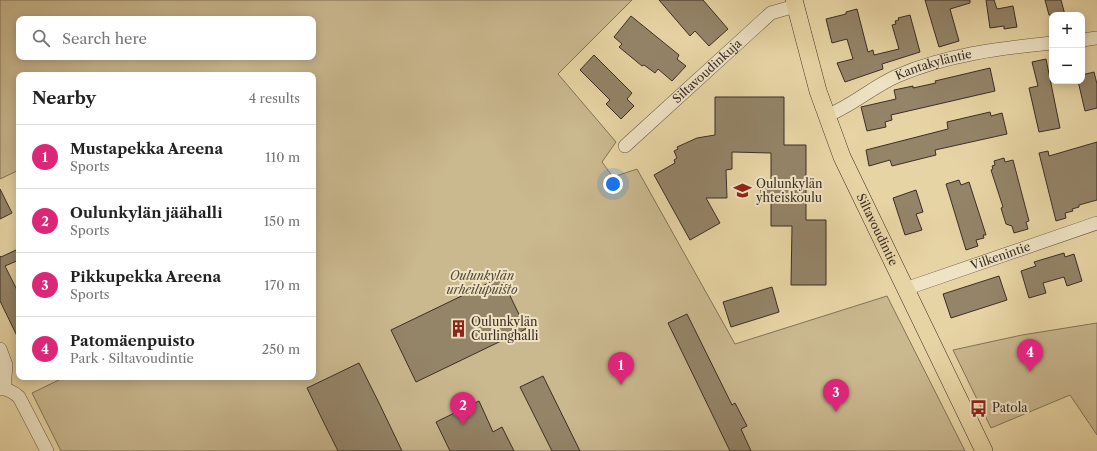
<!DOCTYPE html>
<meta charset="utf-8">
<style>
:root{--surface:#fff;--page:#f2f2f2;--text:#222;--muted:#767676;--line:#e0e0e0;--accent:#db2777}
body{margin:0;font-family:"Libre Caslon Text",serif;background:var(--page);color:var(--text)}
.controls{position:absolute;right:12px;top:12px;display:grid;overflow:hidden;border-radius:8px;box-shadow:0 2px 10px #0003}
.controls button{width:36px;height:36px;display:grid;place-items:center;padding:0;border:0;border-bottom:1px solid var(--line);background:var(--surface);color:var(--text);font:20px sans-serif}
.you{position:absolute;left:613px;top:184px;width:14px;height:14px;margin:-10px;border:3px solid #fff;border-radius:50%;background:#1a73e8;box-shadow:0 0 0 6px #1a73e833}
.badge{display:grid;place-items:center;width:26px;height:26px;border-radius:50%;background:var(--accent);color:#fff;font-size:13px;font-weight:700}
.pin{position:absolute;translate:-50% -33px;filter:drop-shadow(0 1px 2px #0008)}
.pin::after{content:'';position:absolute;top:21px;width:14px;height:12px;background:inherit;clip-path:polygon(0 0,100% 0,50% 100%)}
.list{margin:0;padding:0;list-style:none}
h2{display:flex;justify-content:space-between;align-items:center;height:52px;margin:0;padding:0 16px;font-size:17px}
h2 small{font-size:13px;font-weight:400;color:var(--muted)}
.list li{display:grid;grid-template-columns:26px 1fr auto;gap:12px;align-items:center;box-sizing:border-box;height:64px;padding:0 16px;border-top:1px solid var(--line)}
.list b{display:block;font-size:15px;white-space:nowrap}
.list p{margin:0;font-size:13px;white-space:nowrap;color:var(--muted)}
.list em{font-size:13px;font-style:normal;color:var(--muted)}
.icon{flex:none;width:22px;height:22px;fill:none;stroke:currentColor;stroke-width:2;stroke-linecap:round;stroke-linejoin:round}
.map{position:relative;flex:none;width:1097px;height:451px;overflow:hidden}
.search{position:absolute;background:var(--surface);box-shadow:0 2px 10px #0003;left:16px;top:16px;width:300px;height:44px;display:flex;align-items:center;gap:10px;box-sizing:border-box;padding:0 14px;border-radius:8px;color:var(--muted);font-size:15px}
.panel{position:absolute;background:var(--surface);box-shadow:0 2px 10px #0003;left:16px;top:72px;width:300px;height:308px;border-radius:8px}
.map>svg:first-child{display:block}
.green{fill:#cab88f;stroke:#82735a;fill-rule:evenodd}
.building{fill:#948468;stroke:#3b2e26}
.lines{fill:none;stroke-linecap:round;stroke-linejoin:round}
.minor-casing{stroke:#665846;stroke-width:14}
.major-casing{stroke:#3b2e26;stroke-width:18}
.minor{stroke:#efe3c4;stroke-width:13}
.major{stroke:#e7d4a4;stroke-width:17}
.labels{text-anchor:middle;stroke-width:4;stroke-linejoin:round;paint-order:stroke}
.street-label{font-size:12px;fill:#3b2e26;stroke:#efe3c4}
.poi-label{font-size:12px;fill:#3b2e26;stroke:#efe3c4;text-anchor:start}
.park-label{font-size:12px;font-style:italic;fill:#584a3b;stroke:#efe3c4}
</style>
<div class="map">
<svg width="1097" height="451" viewBox="0 0 1097 451">
<rect width="100%" height="100%" fill="#e7d4a4"/>
<filter id="stains"><feTurbulence type="fractalNoise" baseFrequency=".005" numOctaves="4"/><feColorMatrix values="0 0 0 0 .2 0 0 0 0 .09 0 0 0 0 .02 0 0 0 .5 -.17"/></filter>
<radialGradient id="worn" r=".72"><stop offset=".6" stop-color="#630" stop-opacity="0"/><stop offset="1" stop-color="#630" stop-opacity=".3"/></radialGradient>
<!-- green -->
<g class="green">
<path d="M0 0H632L558 74 616 142 602 162 613 177 637 169 735 344 887 296 965 451H61L32 393 65 377H313V75H19V170L0 179ZM19 19H313V57H19Z"/>
<path d="M1097 323V435L1070 395 991 428 953 350 1022 335Z"/>
</g>
<!-- building -->
<g class="building">
<path d="M659 0H703L728 29 709 46 695 31 690 36Z"/>
<path d="M925 0H970V3L950 9 959 41 939 47Z"/>
<path d="M986 0H994L997 9 1013 6 1017 27 1004 29V26L990 28Z"/>
<path d="M1045 0H1061L1065 15H1049Z"/>
<path d="M857 9 868 52 873 50 874 55 899 49 892 25 896 24 895 21 899 20 898 18 910 15 920 52 882 64 883 69 845 82 837 63 853 59 847 39 832 43 826 19 846 14V12Z"/>
<path d="M631 16 679 55 677 59 686 66 672 81 658 69 655 73 644 65 642 66 619 47 622 44 614 37Z"/>
<path d="M594 55 632 93 627 99 634 106 621 119 606 104 610 100 580 70Z"/>
<path d="M1046 59 1060 128 1039 132 1029 88 1038 86 1032 62Z"/>
<path d="M990 68 995 91 891 115 892 120 885 122 886 127 867 131 861 107 896 99 894 90 913 86V88L936 83 935 81Z"/>
<path d="M1094 72 1097 84V108L1085 111 1078 81H1082V75Z"/>
<path d="M715 97H784V145H806V220H826V285H791L792 226H771V202L761 203V185H771V153L732 152V169L726 170 727 198H706L720 223 690 240 654 175 675 163 674 160 677 158 674 151 678 149 677 147 697 138 715 135Z"/>
<path d="M990 112 991 116 1002 113 1007 134 935 150 936 155 892 166 890 160 869 166 866 150 948 129 947 122Z"/>
<path d="M1097 142V200L1079 205V207L1072 209 1073 211 1065 213 1066 218 1056 221 1039 153 1048 151 1049 156Z"/>
<path d="M1004 158 1005 162 1013 160 1029 221 1026 222 1028 229 1014 233 1012 226 1006 224 1001 208 1003 207 991 170 993 169 992 166 995 165 994 161Z"/>
<path d="M959 180 961 185 969 182 986 235H983L984 238 976 240 978 246 966 250 946 184Z"/>
<path d="M0 189 12 213 0 219Z"/>
<path d="M916 190 923 212 916 214 922 230 905 235 893 198Z"/>
<path d="M16 250 19 260 5 266 19 294V340L0 301V256L1 257Z"/>
<path d="M1064 253 1065 257 1074 254 1082 281 1067 286 1064 277 1043 283 1046 293 1029 298 1021 271 1036 266 1034 262Z"/>
<path d="M999 276 1007 300 951 318 943 294Z"/>
<path d="M501 277 526 329 416 382 391 330Z"/>
<path d="M772 287 779 312 731 327 723 302Z"/>
<path d="M687 314 732 405 735 403 747 426 741 429 751 451H730L668 323Z"/>
<path d="M359 363 379 403 402 451H338L325 425 307 388Z"/>
<path d="M543 376 580 451H552L520 387Z"/>
<path d="M479 401 493 432 502 427 514 451H450L436 422Z"/>
</g>
<g class="lines">
<defs>
<g id="minor">
<path d="M1082 40 1097 38"/>
<path id="s1" d="M826 116C852 106 872 87 897 76 945 55 1001 48 1052 43"/>
<path id="s2" d="M625 146 771 13 795 6"/>
<path id="s3" d="M905 289 1097 223"/>
<path d="M0 349 6 365 4 388"/>
<path d="M0 389C7 388 13 392 19 397L47 451"/>
</g>
<g id="major">
<path id="s4" d="M794 0 818 91 842 157 984 451"/>
</g>
</defs>
<!-- minor casing -->
<use href="#minor" class="minor-casing"/>
<!-- major casing -->
<use href="#major" class="major-casing"/>
<!-- minor -->
<use href="#minor" class="minor"/>
<!-- major -->
<use href="#major" class="major"/>
</g>
<!-- icons -->
<defs>
<symbol id="school-bare" viewBox="-9 -9 18 18"><path d="M0-5L7-2L0 1L-7-2ZM-4 1L0 2.5L4 1V4Q0 6-4 4Z" fill="#8f2418" stroke="#efe3c4" stroke-width="2.5" paint-order="stroke"/></symbol>
<symbol id="building-bare" viewBox="-9 -9 18 18"><path d="M-4-6H4V6H1V3H-1V6H-4ZM-2.5-4.3h1.7v1.8h-1.7ZM.8-4.3h1.7v1.8H.8ZM-2.5-1h1.7V.8h-1.7ZM.8-1h1.7V.8H.8Z" fill="#8f2418" stroke="#efe3c4" stroke-width="2.5" paint-order="stroke"/></symbol>
<symbol id="bus-bare" viewBox="-9 -9 18 18"><path d="M-5-6H5V4H4V6H2V4H-2V6H-4V4H-5ZM-3.5-4V0h7V-4ZM-3.5 1.2v1.5H-2V1.2ZM2 1.2v1.5H3.5V1.2Z" fill="#8f2418" stroke="#efe3c4" stroke-width="2.5" paint-order="stroke"/></symbol>
</defs>
<g fill-rule="evenodd">
<use href="#school-bare" x="730" y="178" width="25" height="25"/>
<use href="#building-bare" x="446" y="316" width="25" height="25"/>
<use href="#bus-bare" x="966" y="396" width="25" height="25"/>
</g>
<g class="labels">
<!-- street labels -->
<g class="street-label">
<text dy="4" stroke="none"><textPath href="#s1" startOffset="120">Kantakyläntie</textPath></text>
<text dy="4" stroke="none"><textPath href="#s2" startOffset="111">Siltavoudinkuja</textPath></text>
<text dy="4" stroke="none"><textPath href="#s4" startOffset="245">Siltavoudintie</textPath></text>
<text dy="4" stroke="none"><textPath href="#s3" startOffset="101">Vilkenintie</textPath></text>
</g>
<!-- poi labels -->
<g class="poi-label">
<text x="756" y="188">Oulunkylän<tspan x="756" dy="14">yhteiskoulu</tspan></text>
<text x="471" y="326">Oulunkylän<tspan x="471" dy="14">Curlinghalli</tspan></text>
<text x="992" y="412">Patola</text>
</g>
<!-- park labels -->
<g class="park-label">
<text x="482" y="280">Oulunkylän<tspan x="482" dy="14">urheilupuisto</tspan></text>
</g>
</g>
<rect width="100%" height="100%" filter="url(#stains)"/>
<rect width="100%" height="100%" fill="url(#worn)"/>
</svg>
<div class="controls">
<button>+</button>
<button>−</button>
</div>
<div class="you"></div>
<div class="pin badge" style="left:621px;top:385px">1</div>
<div class="pin badge" style="left:463px;top:425px">2</div>
<div class="pin badge" style="left:836px;top:412px">3</div>
<div class="pin badge" style="left:1030px;top:372px">4</div>
<div class="search"><svg class="icon" aria-label="search" viewBox="0 0 24 24"><circle cx="10" cy="10" r="6"/><path d="M15 15l6 6"/></svg>Search here</div>
<section class="panel">
<h2>Nearby<small>4 results</small></h2>
<ul class="list">
<li><span class="badge">1</span><div><b>Mustapekka Areena</b><p>Sports</p></div><em>110 m</em></li>
<li><span class="badge">2</span><div><b>Oulunkylän jäähalli</b><p>Sports</p></div><em>150 m</em></li>
<li><span class="badge">3</span><div><b>Pikkupekka Areena</b><p>Sports</p></div><em>170 m</em></li>
<li><span class="badge">4</span><div><b>Patomäenpuisto</b><p>Park · Siltavoudintie</p></div><em>250 m</em></li>
</ul>
</section>
</div>
